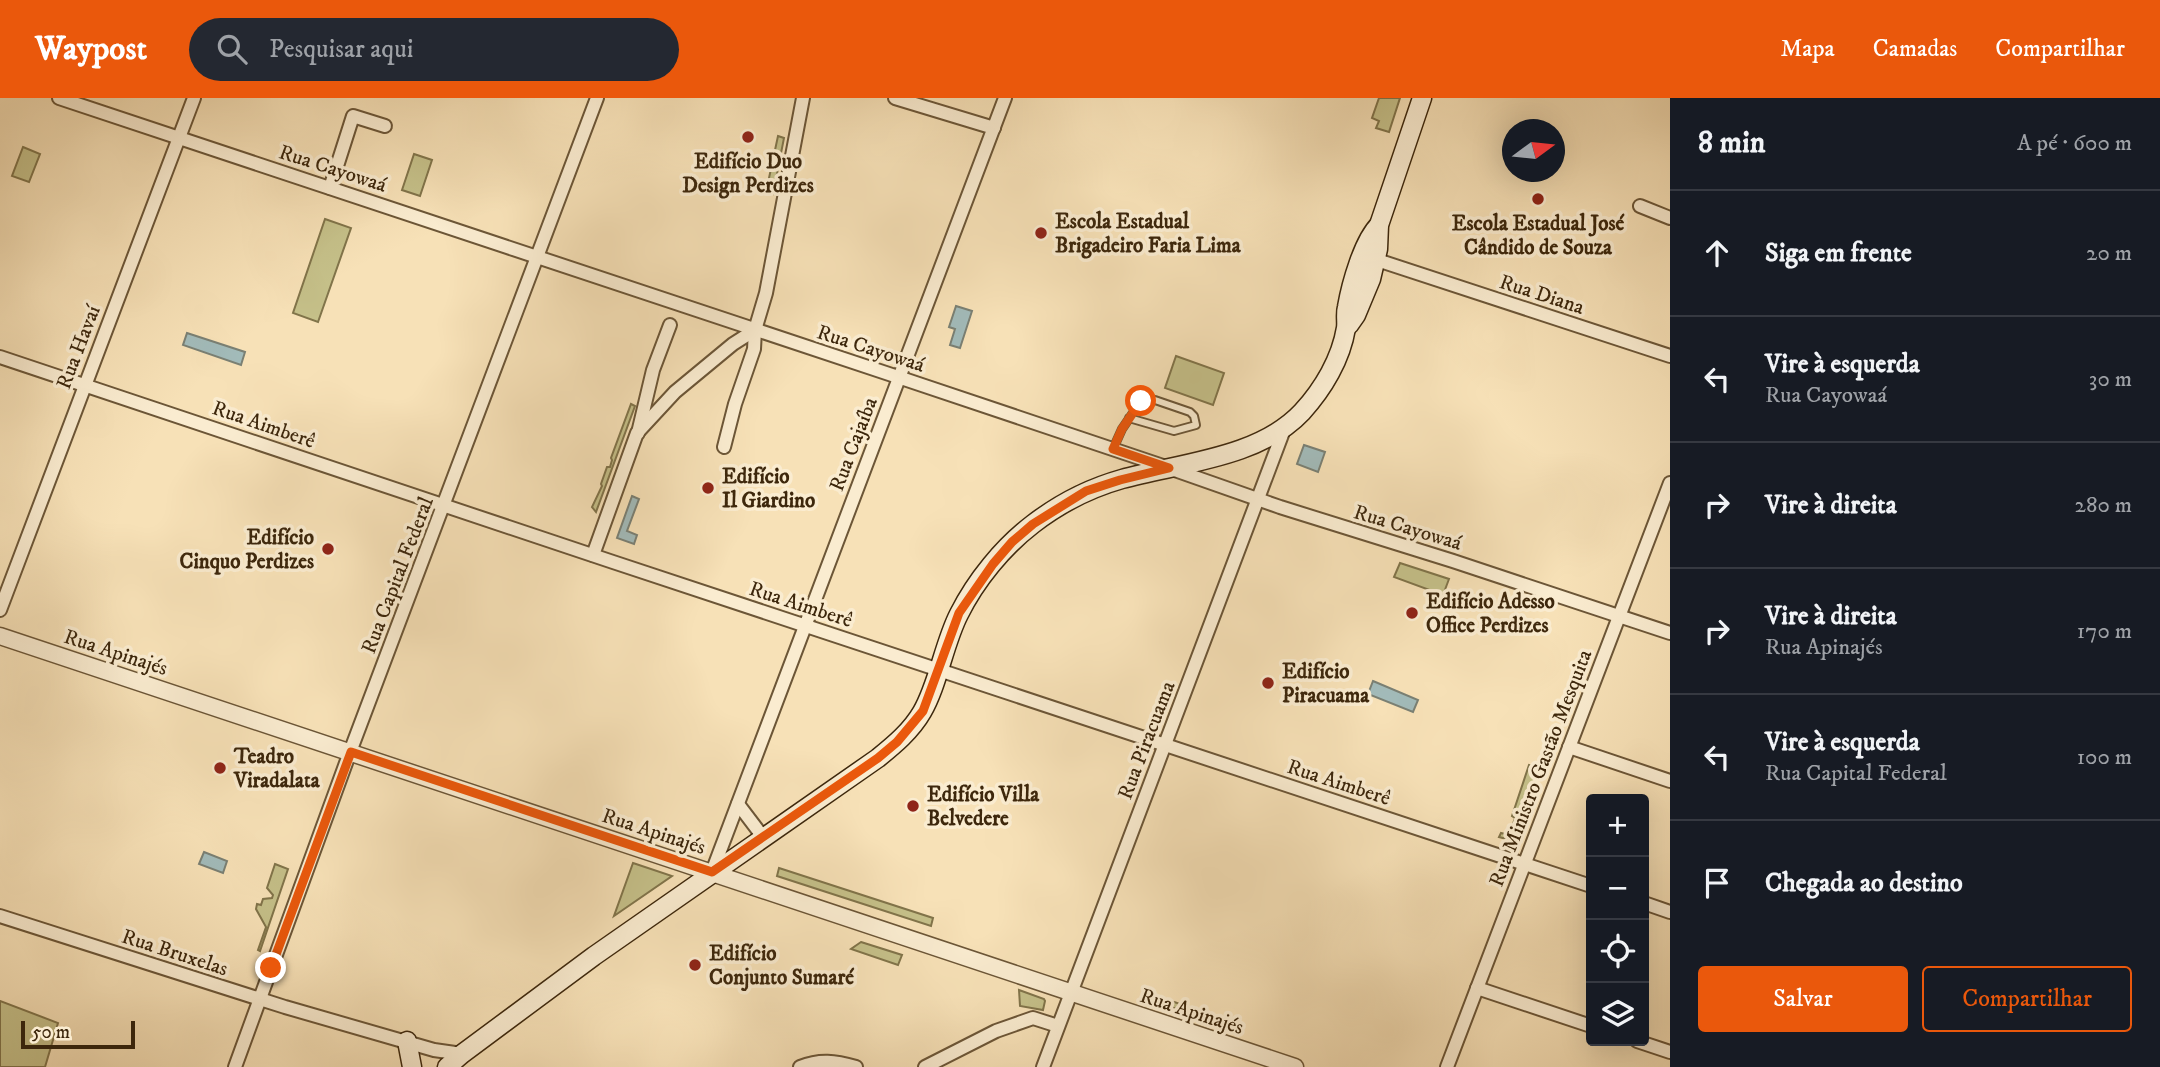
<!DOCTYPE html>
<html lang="pt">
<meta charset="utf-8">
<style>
:root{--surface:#171b24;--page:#242831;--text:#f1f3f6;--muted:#9ea1a6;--line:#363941;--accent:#ea580c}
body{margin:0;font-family:"IM FELL DW Pica",serif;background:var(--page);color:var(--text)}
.controls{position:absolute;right:21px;bottom:21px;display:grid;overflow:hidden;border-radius:7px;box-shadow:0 7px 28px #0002}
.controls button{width:63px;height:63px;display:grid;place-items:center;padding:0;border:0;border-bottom:2px solid var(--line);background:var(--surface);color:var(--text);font:35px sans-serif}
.compass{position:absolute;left:1502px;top:21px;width:63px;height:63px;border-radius:50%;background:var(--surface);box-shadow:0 7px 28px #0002;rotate:75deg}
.scale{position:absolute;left:21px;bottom:18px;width:114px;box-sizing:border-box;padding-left:7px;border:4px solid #3d270c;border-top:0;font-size:19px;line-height:24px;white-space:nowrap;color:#3d270c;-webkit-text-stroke:5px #faecd0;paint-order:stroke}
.stop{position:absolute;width:21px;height:21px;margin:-16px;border:5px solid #ea580c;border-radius:50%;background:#fff}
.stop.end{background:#ea580c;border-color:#fff;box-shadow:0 2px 7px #0008}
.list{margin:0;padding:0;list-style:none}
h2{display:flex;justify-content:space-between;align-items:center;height:91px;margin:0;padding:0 28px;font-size:30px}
h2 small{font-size:23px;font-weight:400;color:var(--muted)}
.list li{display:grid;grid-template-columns:46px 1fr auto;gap:21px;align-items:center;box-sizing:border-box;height:126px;padding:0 28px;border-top:2px solid var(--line)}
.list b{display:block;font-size:26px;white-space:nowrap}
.list p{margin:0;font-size:23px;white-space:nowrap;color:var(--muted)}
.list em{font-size:23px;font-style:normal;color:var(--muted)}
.actions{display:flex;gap:14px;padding:21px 28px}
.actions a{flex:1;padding:16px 0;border:2px solid var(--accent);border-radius:7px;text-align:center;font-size:24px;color:var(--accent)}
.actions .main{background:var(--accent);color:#fff}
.icon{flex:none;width:38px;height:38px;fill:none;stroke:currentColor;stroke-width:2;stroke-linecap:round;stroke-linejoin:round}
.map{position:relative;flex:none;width:1670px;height:969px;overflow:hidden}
header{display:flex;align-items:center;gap:42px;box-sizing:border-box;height:98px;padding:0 35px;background:var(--accent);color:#fff}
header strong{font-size:33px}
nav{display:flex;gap:38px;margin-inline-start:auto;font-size:24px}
.search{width:490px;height:63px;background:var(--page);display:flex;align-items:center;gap:18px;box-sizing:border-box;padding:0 24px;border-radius:38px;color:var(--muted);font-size:26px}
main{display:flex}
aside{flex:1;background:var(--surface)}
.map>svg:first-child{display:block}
.green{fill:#c5c089;stroke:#81744a;stroke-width:2}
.water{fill:#a2bbba;stroke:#7a8074;stroke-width:2}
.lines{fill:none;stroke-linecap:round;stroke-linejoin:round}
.service-casing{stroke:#6c5637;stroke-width:10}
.minor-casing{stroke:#6c5637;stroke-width:16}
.tertiary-casing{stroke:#6c5637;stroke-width:19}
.secondary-casing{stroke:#3d270c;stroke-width:21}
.service{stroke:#faecd0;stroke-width:6}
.minor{stroke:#faecd0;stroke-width:12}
.tertiary{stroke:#faecd0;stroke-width:16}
.secondary{stroke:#faecd0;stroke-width:18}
.route{stroke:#ea580c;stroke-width:9}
.poi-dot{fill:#8f2418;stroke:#faecd0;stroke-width:2.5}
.labels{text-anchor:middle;stroke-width:7;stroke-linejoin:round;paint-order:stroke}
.poi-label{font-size:21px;font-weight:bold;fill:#3d270c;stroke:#faecd0;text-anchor:start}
.street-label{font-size:21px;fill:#3d270c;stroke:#faecd0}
</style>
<header>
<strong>Waypost</strong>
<div class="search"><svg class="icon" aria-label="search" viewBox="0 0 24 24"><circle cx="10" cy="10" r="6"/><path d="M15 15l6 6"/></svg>Pesquisar aqui</div>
<nav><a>Mapa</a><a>Camadas</a><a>Compartilhar</a></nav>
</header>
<main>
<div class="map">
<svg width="1670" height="969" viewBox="0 0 1670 969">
<rect width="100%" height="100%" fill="#f7e1b7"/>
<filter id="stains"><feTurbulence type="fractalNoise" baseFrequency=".00286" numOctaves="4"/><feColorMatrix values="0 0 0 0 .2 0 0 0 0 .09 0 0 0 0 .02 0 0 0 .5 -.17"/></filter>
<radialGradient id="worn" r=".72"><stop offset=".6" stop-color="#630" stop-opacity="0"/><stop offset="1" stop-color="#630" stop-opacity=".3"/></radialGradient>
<!-- green -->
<g class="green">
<path d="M1379 0H1400L1389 34 1376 30 1379 23 1372 20Z"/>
<path d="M778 38 784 40 773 96 766 94Z"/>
<path d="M23 49 40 56 29 84 12 78Z"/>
<path d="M414 56 432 62 420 98 402 92Z"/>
<path d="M325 121 351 130 318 224 293 215Z"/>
<path d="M1176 258 1224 275 1213 307 1165 290Z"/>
<path d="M631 306 635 308 596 414 592 409 602 388 601 386 607 369H610L612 362 611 360Z"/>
<path d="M1400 465 1449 481 1443 497 1394 479Z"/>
<path d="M1529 667 1540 671 1514 743 1499 739 1501 735 1509 737 1515 720 1512 718Z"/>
<path d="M633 765 672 778 614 818Z"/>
<path d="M275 766 288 771 260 853 258 852 266 829 256 811 257 806 261 807 263 801 272 800 273 797 267 790Z"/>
<path d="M779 770 933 820 931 828 777 778Z"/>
<path d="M861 844 902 857 898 867 851 851Z"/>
<path d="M1019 892 1044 901 1045 903 1043 912 1020 908Z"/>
<path d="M1157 898 1206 915 1204 920 1156 904Z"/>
<path d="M0 903 58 925 45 969H0Z"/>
</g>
<!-- water -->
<g class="water">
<path d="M956 208 972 213 960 250 950 247 955 231 949 229Z"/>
<path d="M187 235 245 254 241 267 183 247Z"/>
<path d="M1304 347 1325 354 1318 374 1297 366Z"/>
<path d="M632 398 639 401 627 433 637 437 634 446 617 440Z"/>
<path d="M1373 583 1418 602 1413 614 1368 596Z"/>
<path d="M204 754 227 763 223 775 199 766Z"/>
</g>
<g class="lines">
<defs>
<path id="service" d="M1113 351 1122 331 1141 303 1155 302 1190 314 1194 318 1196 327 1174 333 1129 320"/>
<g id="minor">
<path d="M59 0 898 279 1169 370 1280 409 1453 463 1670 535"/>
<path d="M895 0 994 30"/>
<path d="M330 90 353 18 385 28"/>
<path d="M1640 108 1670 120"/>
<path d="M1371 160 1670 258"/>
<path d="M0 259 613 464 1591 788"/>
<path d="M638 335 653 272 670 227"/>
<path d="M724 349 735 306 754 251 755 232 766 195 803 0"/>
<path d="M593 457 637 335 675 294 733 246 755 232"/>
<path d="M0 512 194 0"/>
<path d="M1569 649 1670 683"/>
<path d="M738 706 763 739"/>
<path d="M712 774 1005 0"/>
<path d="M1644 805 1670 814"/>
<path d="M0 818 285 909 434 952 462 956"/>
<path d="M1477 890 1591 928"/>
<path d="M1637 943 1670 954"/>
<path d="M235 969 350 654 597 0"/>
<path d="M800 969C820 961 835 963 856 969"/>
<path d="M925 969 996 933 1033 920 1058 928"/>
<path d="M1043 969 1285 329"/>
<path d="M1447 969 1670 385"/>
</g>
<path id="tertiary" d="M0 538 1295 969"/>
<g id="secondary">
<path d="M1349 227 1356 217 1371 181 1378 151 1379 127 1422 0"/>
<path d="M407 943 412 969"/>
<path d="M447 969 462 956 594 858 878 660C894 647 911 633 922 614 938 587 944 545 959 516 976 482 1003 449 1033 426 1059 406 1090 390 1122 381 1180 365 1259 360 1302 314 1323 291 1341 261 1346 230 1347 224 1345 216 1347 209 1351 186 1363 143 1379 127"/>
</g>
</defs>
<!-- service casing -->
<use href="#service" class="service-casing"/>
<!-- minor casing -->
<use href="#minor" class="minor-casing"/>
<!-- tertiary casing -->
<use href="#tertiary" class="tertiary-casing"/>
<!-- secondary casing -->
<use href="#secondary" class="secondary-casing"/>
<!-- service -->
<use href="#service" class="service"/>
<!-- minor -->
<use href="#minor" class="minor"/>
<!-- tertiary -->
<use href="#tertiary" class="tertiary"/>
<!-- secondary -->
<use href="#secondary" class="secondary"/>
</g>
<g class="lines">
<!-- route -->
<path class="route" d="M271 870 351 654 712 774 878 660 897 644 923 613 959 515 993 466 1012 444 1033 426 1086 393 1120 382 1169 370 1113 351 1122 331 1141 303"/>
</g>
<!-- markers -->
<g class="poi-dot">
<circle cx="748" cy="39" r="7"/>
<circle cx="1538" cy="101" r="7"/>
<circle cx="1041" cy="135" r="7"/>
<circle cx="708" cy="390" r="7"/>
<circle cx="328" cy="451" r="7"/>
<circle cx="1412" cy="515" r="7"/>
<circle cx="1268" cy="585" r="7"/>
<circle cx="220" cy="670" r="7"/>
<circle cx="913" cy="708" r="7"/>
<circle cx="695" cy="867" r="7"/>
</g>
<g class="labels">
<!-- poi labels -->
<g class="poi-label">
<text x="748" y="70" text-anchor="middle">Edifício Duo<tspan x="748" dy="24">Design Perdizes</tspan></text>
<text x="1055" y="130">Escola Estadual<tspan x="1055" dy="24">Brigadeiro Faria Lima</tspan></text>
<text x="1538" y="132" text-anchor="middle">Escola Estadual José<tspan x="1538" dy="24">Cândido de Souza</tspan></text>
<text x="722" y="385">Edifício<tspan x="722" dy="24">Il Giardino</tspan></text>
<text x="314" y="446" text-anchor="end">Edifício<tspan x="314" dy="24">Cinquo Perdizes</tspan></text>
<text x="1426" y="510">Edifício Adesso<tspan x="1426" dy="24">Office Perdizes</tspan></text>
<text x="1282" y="580">Edifício<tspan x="1282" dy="24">Piracuama</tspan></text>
<text x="234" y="665">Teadro<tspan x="234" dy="24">Viradalata</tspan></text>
<text x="927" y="703">Edifício Villa<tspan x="927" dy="24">Belvedere</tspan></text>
<text x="709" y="862">Edifício<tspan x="709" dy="24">Conjunto Sumaré</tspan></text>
</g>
<!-- street labels -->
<g class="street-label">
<text transform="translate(333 70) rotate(18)" y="7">Rua Cayowaá</text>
<text transform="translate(1542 196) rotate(18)" y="7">Rua Diana</text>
<text transform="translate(78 249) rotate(-69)" y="7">Rua Havaí</text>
<text transform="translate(871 250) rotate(18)" y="7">Rua Cayowaá</text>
<text transform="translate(264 326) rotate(19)" y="7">Rua Aimberê</text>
<text transform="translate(853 346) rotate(-69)" y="7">Rua Cajaíba</text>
<text transform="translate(1408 429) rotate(17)" y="7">Rua Cayowaá</text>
<text transform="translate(397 477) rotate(-69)" y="7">Rua Capital Federal</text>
<text transform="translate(801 506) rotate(18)" y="7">Rua Aimberê</text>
<text transform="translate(116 554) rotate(18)" y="7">Rua Apinajés</text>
<text transform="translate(1146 642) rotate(-69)" y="7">Rua Piracuama</text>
<text transform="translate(1540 670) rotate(-69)" y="7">Rua Ministro Gastão Mesquita</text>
<text transform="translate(1339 684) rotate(18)" y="7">Rua Aimberê</text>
<text transform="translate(654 733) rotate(18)" y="7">Rua Apinajés</text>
<text transform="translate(175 854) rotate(18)" y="7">Rua Bruxelas</text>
<text transform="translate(1192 913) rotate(18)" y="7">Rua Apinajés</text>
</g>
</g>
<rect width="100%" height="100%" filter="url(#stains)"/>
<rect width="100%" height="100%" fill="url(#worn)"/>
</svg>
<div class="controls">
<button>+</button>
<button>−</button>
<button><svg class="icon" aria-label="locate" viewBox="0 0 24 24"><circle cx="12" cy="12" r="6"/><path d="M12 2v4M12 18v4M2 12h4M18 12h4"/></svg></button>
<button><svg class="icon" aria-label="layers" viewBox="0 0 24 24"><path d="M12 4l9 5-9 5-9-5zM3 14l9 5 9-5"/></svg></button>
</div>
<svg class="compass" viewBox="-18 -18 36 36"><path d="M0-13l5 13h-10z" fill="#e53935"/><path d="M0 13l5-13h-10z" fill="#9ea1a6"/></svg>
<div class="scale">50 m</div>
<div class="stop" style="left:1141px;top:303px"></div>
<div class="stop end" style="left:271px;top:870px"></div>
</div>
<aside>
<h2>8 min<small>A pé · 600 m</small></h2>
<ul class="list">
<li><svg class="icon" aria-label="ahead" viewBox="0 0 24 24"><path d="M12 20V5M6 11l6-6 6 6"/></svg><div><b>Siga em frente</b></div><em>20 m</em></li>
<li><svg class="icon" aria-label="left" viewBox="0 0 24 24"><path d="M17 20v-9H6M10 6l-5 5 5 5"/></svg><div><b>Vire à esquerda</b><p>Rua Cayowaá</p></div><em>30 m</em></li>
<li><svg class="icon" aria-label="right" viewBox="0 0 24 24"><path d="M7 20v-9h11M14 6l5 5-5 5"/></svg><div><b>Vire à direita</b></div><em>280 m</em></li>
<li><svg class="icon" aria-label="right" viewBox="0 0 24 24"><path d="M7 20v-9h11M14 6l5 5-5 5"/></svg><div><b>Vire à direita</b><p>Rua Apinajés</p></div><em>170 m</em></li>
<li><svg class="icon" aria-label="left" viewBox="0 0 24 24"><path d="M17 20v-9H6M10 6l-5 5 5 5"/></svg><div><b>Vire à esquerda</b><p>Rua Capital Federal</p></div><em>100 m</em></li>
<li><svg class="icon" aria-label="arrive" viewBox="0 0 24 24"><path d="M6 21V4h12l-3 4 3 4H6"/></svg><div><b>Chegada ao destino</b></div></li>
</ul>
<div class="actions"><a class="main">Salvar</a><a>Compartilhar</a></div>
</aside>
</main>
